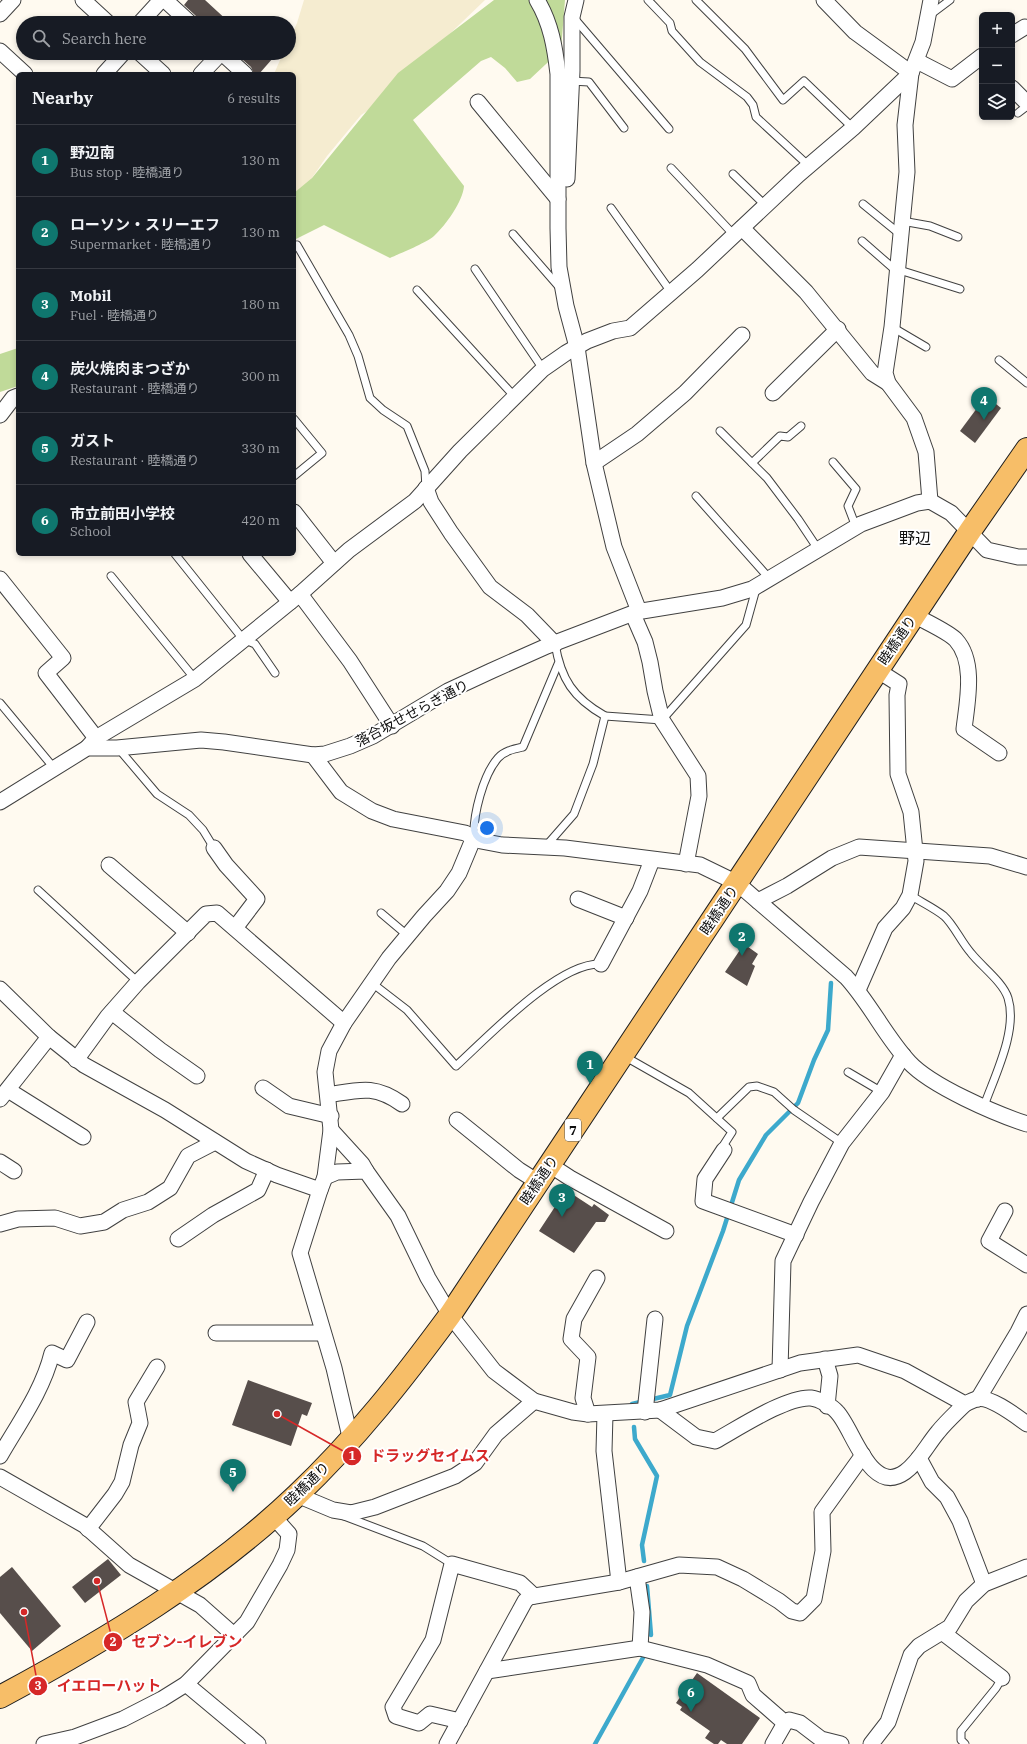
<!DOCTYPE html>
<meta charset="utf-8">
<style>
:root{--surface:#171b24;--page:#242831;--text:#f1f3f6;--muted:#9ea1a6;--line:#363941;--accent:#0f766e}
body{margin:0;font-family:"IBM Plex Serif","Noto Sans JP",serif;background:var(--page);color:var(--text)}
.controls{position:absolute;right:12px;top:12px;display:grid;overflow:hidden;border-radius:6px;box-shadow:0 2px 6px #0003}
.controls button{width:36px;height:36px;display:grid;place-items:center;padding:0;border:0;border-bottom:1px solid var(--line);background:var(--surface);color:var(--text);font:20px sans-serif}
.you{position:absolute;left:487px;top:828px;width:14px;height:14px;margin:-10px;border:3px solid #fff;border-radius:50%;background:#1a73e8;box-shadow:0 0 0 6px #1a73e833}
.badge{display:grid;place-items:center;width:26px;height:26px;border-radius:50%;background:var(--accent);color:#fff;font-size:13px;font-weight:700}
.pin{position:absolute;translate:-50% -33px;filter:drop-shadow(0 1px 2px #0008)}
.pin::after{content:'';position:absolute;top:21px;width:14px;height:12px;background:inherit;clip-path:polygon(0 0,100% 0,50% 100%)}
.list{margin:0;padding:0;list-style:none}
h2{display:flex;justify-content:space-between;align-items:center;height:52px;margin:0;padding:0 16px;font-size:17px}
h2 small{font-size:13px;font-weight:400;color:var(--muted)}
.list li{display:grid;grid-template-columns:26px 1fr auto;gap:12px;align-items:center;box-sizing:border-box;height:72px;padding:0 16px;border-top:1px solid var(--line)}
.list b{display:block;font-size:15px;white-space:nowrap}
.list p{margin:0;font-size:13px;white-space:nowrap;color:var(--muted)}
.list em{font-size:13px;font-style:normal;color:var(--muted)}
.icon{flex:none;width:22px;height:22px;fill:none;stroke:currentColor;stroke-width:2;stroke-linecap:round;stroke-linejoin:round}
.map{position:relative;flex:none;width:1027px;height:1744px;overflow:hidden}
.search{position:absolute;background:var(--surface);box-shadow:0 2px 6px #0003;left:16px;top:16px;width:280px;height:44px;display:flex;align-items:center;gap:10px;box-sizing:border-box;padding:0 14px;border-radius:22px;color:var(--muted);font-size:15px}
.panel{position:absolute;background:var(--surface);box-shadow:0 2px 6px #0003;left:16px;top:72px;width:280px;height:484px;border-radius:6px}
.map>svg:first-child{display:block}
.farmland{fill:#f5ecd0}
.forest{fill:#c0da99}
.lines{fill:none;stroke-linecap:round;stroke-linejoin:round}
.stream{stroke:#3da9cc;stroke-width:4.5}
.building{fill:#574e4b}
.service-casing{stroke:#414141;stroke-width:9}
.minor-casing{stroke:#414141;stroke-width:17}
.primary-casing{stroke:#1f1f1f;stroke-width:24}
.service{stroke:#fff;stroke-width:7}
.minor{stroke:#fff;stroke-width:15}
.primary{stroke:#f7be68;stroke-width:22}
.labels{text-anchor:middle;stroke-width:4;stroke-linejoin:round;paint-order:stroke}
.shield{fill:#fff;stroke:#565656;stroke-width:1}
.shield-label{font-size:13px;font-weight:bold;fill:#0e0e0e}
.street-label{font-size:14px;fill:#0e0e0e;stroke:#fff}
.quarter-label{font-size:16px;fill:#0e0e0e;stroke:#fff}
.leader{fill:none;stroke:#d62828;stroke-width:1.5}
.callout-dot{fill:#d62828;stroke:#fff;stroke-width:1.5}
.mark-label{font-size:12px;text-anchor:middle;font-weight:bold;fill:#fff}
.callout-label{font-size:15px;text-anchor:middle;font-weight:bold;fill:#d62828;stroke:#fff;stroke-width:4;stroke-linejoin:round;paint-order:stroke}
</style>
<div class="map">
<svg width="1027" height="1744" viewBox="0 0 1027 1744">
<rect width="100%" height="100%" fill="#fffaf0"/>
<!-- farmland -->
<path class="farmland" d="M304 0H485L410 72 388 97 361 115 327 156 305 188 294 197V74H274L283 53H289V41L297 23Z"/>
<!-- forest -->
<g class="forest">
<path d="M494 0H565L561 50 530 79 517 82 505 68 491 57 481 61 413 120 464 186C463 201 446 225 434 236 426 243 401 253 390 258L324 225 294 240V193L312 178 398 73Z"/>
<path d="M18 348V386L0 392V354Z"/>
</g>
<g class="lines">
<!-- stream -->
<g class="stream">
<path d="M632 1404 670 1395 687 1326 723 1231 739 1180 766 1135 798 1103 814 1060 828 1030 831 983"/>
<path d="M634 1427 635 1439 657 1476 642 1545 644 1561"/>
<path d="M647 1586 651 1635"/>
<path d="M595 1744 645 1654"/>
</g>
</g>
<!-- building -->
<g class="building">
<path d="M188 0H205L230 23H199L196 16 184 5Z"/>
<path d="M235 53H267L273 58 259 74H254L251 67Z"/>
<path d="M986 396 1001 408 975 443 960 431Z"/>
<path d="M744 944 758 954 752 964 755 966 747 986 725 972Z"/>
<path d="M566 1190 592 1207 594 1204 609 1215 605 1222H596L574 1253 539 1231Z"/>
<path d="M248 1380 312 1403 307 1416 302 1414 291 1446 232 1425Z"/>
<path d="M108 1559 121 1575 85 1603 72 1587Z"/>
<path d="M12 1567 61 1626 32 1651 0 1613V1577Z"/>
<path d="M697 1673 760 1718 742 1744H727L721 1740 718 1744H714L705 1738 710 1731 680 1710 682 1707 676 1703Z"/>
</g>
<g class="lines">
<defs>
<g id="service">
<path d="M648 0 670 23 672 31 700 62 747 97 753 105 756 117 809 166"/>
<path d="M696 0 745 49 783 100 804 81 853 128"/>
<path d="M930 15 950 0"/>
<path d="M574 18 669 129"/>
<path d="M571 81 589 82 624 128"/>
<path d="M1018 113 1027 106"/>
<path d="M671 168 734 235"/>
<path d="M733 174 766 206"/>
<path d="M863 204 901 235"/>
<path d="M611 208 671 292"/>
<path d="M902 221 930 226 958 237"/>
<path d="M513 234 560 288"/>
<path d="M862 241 893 268 960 289"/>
<path d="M294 248 297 245 349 335 358 356 370 398 383 410 407 426 425 471 426 488"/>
<path d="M475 269 543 369"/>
<path d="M417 290 514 396"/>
<path d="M892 327 926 347"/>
<path d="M999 360 1027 383"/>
<path d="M294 419 322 453 294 476"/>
<path d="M720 431 767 478 798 519 818 549"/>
<path d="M833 462 856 489 848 506 856 527"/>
<path d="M752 463 780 436 788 437 801 426"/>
<path d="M696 496 769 578"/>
<path d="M175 554 243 639 255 644 275 673"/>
<path d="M111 576 195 679"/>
<path d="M0 703 54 768"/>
<path d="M605 716 662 720 746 625 756 589"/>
<path d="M118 748 157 794 189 815 203 830 214 848"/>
<path d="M474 837C473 815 483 775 498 758 504 751 514 749 523 747L558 664"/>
<path d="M546 846 574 814 593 764 605 716C573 698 561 679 555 644"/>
<path d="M38 890 138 982"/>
<path d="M910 895C921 902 934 908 944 916 954 925 961 942 971 953 981 966 1003 982 1008 998 1018 1030 995 1075 984 1106"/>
<path d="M381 913 407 935"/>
<path d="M372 983 407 1010 456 1066C488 1037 558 962 601 964"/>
<path d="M624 1056 689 1093 732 1132 723 1146 724 1150"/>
<path d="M848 1072 882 1092"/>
<path d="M717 1118 749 1087 757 1086 774 1092 794 1110 842 1143"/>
<path d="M344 1516 423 1546 452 1564"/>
<path d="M965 1744 961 1740V1731L996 1688 1002 1678"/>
</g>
<g id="minor">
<path d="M83 0 108 23"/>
<path d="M165 0 190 23"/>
<path d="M537 0C551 23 555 48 558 74V228L559 267 566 306 577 347 594 463 614 547 637 606 635 619 645 642 650 662 655 691 662 720 698 776 699 796 686 864"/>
<path d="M824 0 855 32 911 73"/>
<path d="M0 14 13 0"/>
<path d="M140 23 161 0"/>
<path d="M1012 35 1025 27"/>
<path d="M0 51 25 74"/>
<path d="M140 53 163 74"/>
<path d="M222 53 245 74"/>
<path d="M917 61 952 79 982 56"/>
<path d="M911 73 905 125 907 172 892 327 885 373 888 383 914 418 926 452 930 501"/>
<path d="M104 74 123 53"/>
<path d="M201 74 221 53"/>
<path d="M1012 88 1027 103"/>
<path d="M478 102 558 199"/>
<path d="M567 179 572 71V17L576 0"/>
<path d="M742 228 806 292 872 373 888 383"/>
<path d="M773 393 838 329"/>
<path d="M0 415 13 398 18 396"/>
<path d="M594 463 637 434 685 393 742 335"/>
<path d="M426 488 431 502 451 533 490 587 527 615 555 644"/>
<path d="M294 512 334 563"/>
<path d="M250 554 290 602"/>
<path d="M0 579 63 658 46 673 96 738"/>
<path d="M300 594 350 661 392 726"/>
<path d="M914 615C924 621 949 632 956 640 976 662 967 703 964 729L999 753"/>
<path d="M87 748 96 738 195 679 300 594 349 550 415 501 460 451 543 369 566 353 587 341 613 331 630 328 697 270 798 175 853 128 911 73 923 42 931 0"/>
<path d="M313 755 341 792 372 811 393 819 465 833 481 841 502 845 565 848 700 865 737 883 846 977C870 1003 885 1036 909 1062 931 1086 996 1114 1027 1124"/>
<path d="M0 802 87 748H117L201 740 224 742 313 755 325 754 350 746 373 736 448 691 491 671 547 646 636 612 722 598 752 589 861 524 917 503 930 501 951 513 987 550 1018 557H1027"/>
<path d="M214 848 226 865 257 899 235 928"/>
<path d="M109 865 188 933"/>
<path d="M578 899 626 918"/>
<path d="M758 901 787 886 832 858 859 847 990 856 1027 867"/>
<path d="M601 964 640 891 652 860"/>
<path d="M0 989 49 1037 84 1065 165 1110 246 1161 277 1175 320 1190 325 1177 331 1130 325 1072 329 1051 344 1023 389 958 424 916 447 891 459 873 474 837"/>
<path d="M858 990 885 928 903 908 910 895 916 861 911 812 898 774 897 695 899 684 877 670"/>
<path d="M112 1012 160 1050 197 1076"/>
<path d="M76 1060 108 1016 138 982 206 914 217 913 344 1023"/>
<path d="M263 1088 289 1106 331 1116"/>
<path d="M8 1090 83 1137"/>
<path d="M328 1095C359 1090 374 1084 402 1104"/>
<path d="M0 1099 49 1037"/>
<path d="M457 1120 519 1170 538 1182"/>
<path d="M331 1130 362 1164 366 1171"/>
<path d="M724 1150 705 1179 703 1201 796 1235"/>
<path d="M0 1162 14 1171"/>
<path d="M550 1165 570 1178 666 1231"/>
<path d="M325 1177 337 1172 366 1171 398 1216 428 1278 450 1315 494 1371 534 1401 573 1412 588 1414 660 1410 800 1363 858 1355 905 1371 965 1404C969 1402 973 1400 977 1399 990 1396 1016 1416 1027 1424"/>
<path d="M320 1190 300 1253 334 1368 351 1441"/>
<path d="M1005 1211 989 1241 1027 1265"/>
<path d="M0 1224 18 1219 55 1218 80 1226 104 1222 123 1210 148 1202 170 1188 188 1156 215 1142"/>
<path d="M178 1239 213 1215 258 1190 267 1170"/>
<path d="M216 1333H323"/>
<path d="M825 1359 830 1376 827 1406"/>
<path d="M780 1370 783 1261 811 1202 842 1143 882 1092 903 1055"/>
<path d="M978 1399 1018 1332 1027 1314"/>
<path d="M660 1410 696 1437 715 1441C737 1429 787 1396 811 1398 819 1399 832 1406 837 1412 853 1428 870 1497 905 1472 919 1462 927 1445 938 1432 946 1422 956 1413 965 1404"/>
<path d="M645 1412 655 1319"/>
<path d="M588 1414 583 1398 588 1357 571 1339 574 1319 597 1278"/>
<path d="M605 1414 604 1451 619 1582"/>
<path d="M0 1456C19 1423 43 1390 52 1353L67 1360 87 1322"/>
<path d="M919 1458 932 1482 947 1497 960 1521 984 1584"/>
<path d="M0 1477 84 1525 129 1565 200 1605 235 1636"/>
<path d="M297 1495 333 1510 351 1513 375 1507 455 1476 475 1463 496 1434 534 1401"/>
<path d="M88 1529 115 1494 122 1482 131 1445 140 1423 136 1402 157 1367"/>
<path d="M637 1577 642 1612 640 1648"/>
<path d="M942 1632 1002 1678"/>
<path d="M487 1671 640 1648 707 1665 748 1683 753 1695 785 1723 789 1720 800 1723 821 1739 841 1744"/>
<path d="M186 1684 258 1744"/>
<path d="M460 1721 430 1714 419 1723 396 1716 393 1707 433 1640 452 1564 520 1583 534 1596"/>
<path d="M44 1744 75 1737 123 1719 162 1699 186 1684 247 1622 280 1565 287 1550 289 1534 273 1516"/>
<path d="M447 1744 525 1601 529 1597 619 1582 679 1565 717 1567 743 1579 779 1601 792 1611 800 1613 814 1599 823 1551 822 1512 863 1455"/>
<path d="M773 1744 785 1723"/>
<path d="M871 1744 888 1722 911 1655 919 1646 950 1627 966 1601 984 1584 1027 1567"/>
</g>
<path id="primary" d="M0 1697C106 1640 210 1578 297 1495 355 1440 403 1379 450 1315L970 531 1027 449"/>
</defs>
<!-- service casing -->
<use href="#service" class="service-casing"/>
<!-- minor casing -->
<use href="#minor" class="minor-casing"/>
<!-- primary casing -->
<use href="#primary" class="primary-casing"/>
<!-- service -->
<use href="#service" class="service"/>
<!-- minor -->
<use href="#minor" class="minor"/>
<!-- primary -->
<use href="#primary" class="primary"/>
</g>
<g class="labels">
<!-- shield labels -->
<rect class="shield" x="565" y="1119" width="16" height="22" rx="3"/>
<g class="shield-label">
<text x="573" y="1135">7</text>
</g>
<!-- street labels -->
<g class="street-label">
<text transform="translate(897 640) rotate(-56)" y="5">睦橋通り</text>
<text transform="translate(412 713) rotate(-28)" y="5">落合坂せせらぎ通り</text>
<text transform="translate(719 910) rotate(-56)" y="5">睦橋通り</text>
<text transform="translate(539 1180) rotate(-56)" y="5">睦橋通り</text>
<text transform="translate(307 1484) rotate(-44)" y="5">睦橋通り</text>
</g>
<!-- quarter labels -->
<g class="quarter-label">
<text x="915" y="544">野辺</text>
</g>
</g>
<!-- callouts -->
<path class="leader" d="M277 1414L352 1456M97 1581L113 1642M24 1612L38 1686"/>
<g class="callout-dot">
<circle cx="277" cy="1414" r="4"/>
<circle cx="97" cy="1581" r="4"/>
<circle cx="24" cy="1612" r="4"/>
<circle cx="352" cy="1456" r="10"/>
<circle cx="113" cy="1642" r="10"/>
<circle cx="38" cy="1686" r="10"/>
</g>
<g class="mark-label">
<text x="352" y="1460">1</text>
<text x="113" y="1646">2</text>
<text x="38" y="1690">3</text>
</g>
<g class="callout-label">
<text x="430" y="1461">ドラッグセイムス</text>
<text x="187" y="1647">セブン-イレブン</text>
<text x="109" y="1691">イエローハット</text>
</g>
</svg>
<div class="controls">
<button>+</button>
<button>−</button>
<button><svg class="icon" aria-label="layers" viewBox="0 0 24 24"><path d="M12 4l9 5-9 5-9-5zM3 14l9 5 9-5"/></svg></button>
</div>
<div class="you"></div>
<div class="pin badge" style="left:590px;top:1084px">1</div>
<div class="pin badge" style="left:742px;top:956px">2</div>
<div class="pin badge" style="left:562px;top:1217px">3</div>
<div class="pin badge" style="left:984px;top:420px">4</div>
<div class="pin badge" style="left:233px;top:1492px">5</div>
<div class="pin badge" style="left:691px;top:1712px">6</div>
<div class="search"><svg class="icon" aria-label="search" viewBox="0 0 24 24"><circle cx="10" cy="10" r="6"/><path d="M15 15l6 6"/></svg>Search here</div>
<section class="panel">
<h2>Nearby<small>6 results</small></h2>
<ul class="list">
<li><span class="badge">1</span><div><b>野辺南</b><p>Bus stop · 睦橋通り</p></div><em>130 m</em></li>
<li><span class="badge">2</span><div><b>ローソン・スリーエフ</b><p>Supermarket · 睦橋通り</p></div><em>130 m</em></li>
<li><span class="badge">3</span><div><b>Mobil</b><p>Fuel · 睦橋通り</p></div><em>180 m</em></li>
<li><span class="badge">4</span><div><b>炭火焼肉まつざか</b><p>Restaurant · 睦橋通り</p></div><em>300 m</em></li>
<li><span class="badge">5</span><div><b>ガスト</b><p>Restaurant · 睦橋通り</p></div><em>330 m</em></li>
<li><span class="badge">6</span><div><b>市立前田小学校</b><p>School</p></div><em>420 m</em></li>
</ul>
</section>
</div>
